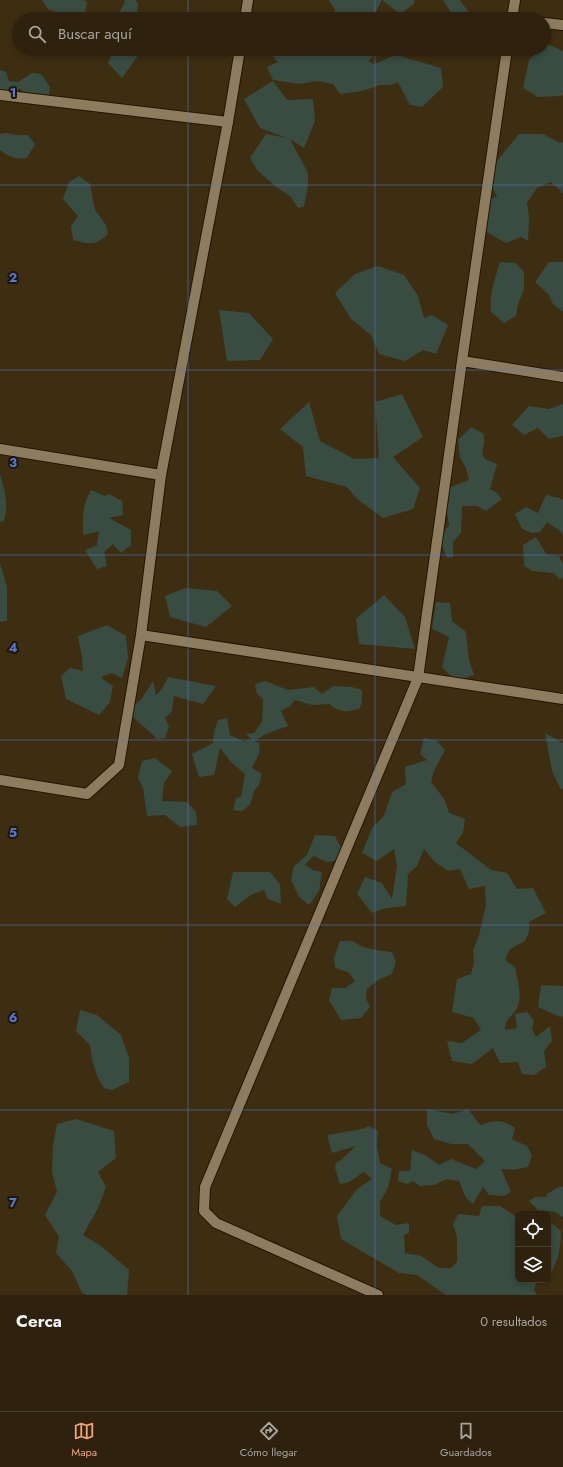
<!DOCTYPE html>
<html lang="es">
<meta charset="utf-8">
<style>
:root{--surface:#2e220e;--page:#3a2f1c;--text:#f1f3f6;--muted:#a7a49e;--line:#493f2e;--accent:#f1a27b}
body{margin:0;font-family:Jost,sans-serif;background:var(--page);color:var(--text)}
.controls{position:absolute;right:12px;bottom:12px;display:grid;overflow:hidden;border-radius:8px;box-shadow:0 2px 6px #0003}
.controls button{width:36px;height:36px;display:grid;place-items:center;padding:0;border:0;border-bottom:1px solid var(--line);background:var(--surface);color:var(--text);font:20px sans-serif}
.list{margin:0;padding:0;list-style:none}
h2{display:flex;justify-content:space-between;align-items:center;height:52px;margin:0;padding:0 16px;font-size:17px}
h2 small{font-size:13px;font-weight:400;color:var(--muted)}
.icon{flex:none;width:22px;height:22px;fill:none;stroke:currentColor;stroke-width:2;stroke-linecap:round;stroke-linejoin:round}
.map{position:relative;flex:none;width:563px;height:1295px;overflow:hidden}
.search{position:absolute;background:var(--surface);box-shadow:0 2px 6px #0003;left:12px;right:12px;top:12px;height:44px;display:flex;align-items:center;gap:10px;box-sizing:border-box;padding:0 14px;border-radius:22px;color:var(--muted);font-size:15px}
.sheet{height:116px;background:var(--surface)}
nav{display:flex;justify-content:space-around;align-items:center;box-sizing:border-box;height:56px;border-top:1px solid var(--line);background:var(--surface);font-size:11px;color:var(--muted)}
nav a{display:grid;justify-items:center;gap:2px}
nav .on{color:var(--accent)}
.map>svg:first-child{display:block}
.green{fill:#384c41}
.lines{fill:none;stroke-linecap:round;stroke-linejoin:round}
.minor-casing{stroke:#231500;stroke-width:12}
.minor{stroke:#8d7c5e;stroke-width:10}
.grid{fill:none;stroke:#5878d4;stroke-width:1;stroke-opacity:0.55}
.grid-label{font-size:13px;text-anchor:middle;font-weight:bold;fill:#5878d4;stroke:#1e170b;stroke-width:4;stroke-linejoin:round;paint-order:stroke}
</style>
<div class="map">
<svg width="563" height="1295" viewBox="0 0 563 1295">
<rect width="100%" height="100%" fill="#3d2e12"/>
<!-- green -->
<g class="green">
<path d="M42 0H83L87 2 85 15 70 18 48 9Z"/>
<path d="M124 0H135L138 3 137 19H121L119 13 125 2Z"/>
<path d="M329 0H382L375 13V19H333L335 10Z"/>
<path d="M382 0H414V4L400 14Z"/>
<path d="M443 0H460L470 14 478 16 479 19H448L450 11Z"/>
<path d="M547 44 563 51V94L561 96 538 97 523 88 529 60 541 49H544V47Z"/>
<path d="M95 49H136L137 57 122 78 108 63 113 51 97 52Z"/>
<path d="M269 49H377L376 54 368 61 374 64 396 55 441 68 443 87 422 107 410 105 398 82 390 85H380L362 91 340 94 333 84 317 81 299 84 273 80 267 67 278 62 273 56Z"/>
<path d="M0 70 6 72 9 81 18 82 32 73 41 74 50 87 48 103 26 96 20 88 16 92H0Z"/>
<path d="M273 81 287 100 313 99 315 121 304 148 290 139 308 173V186L304 206 298 208 291 197 275 186 257 170 250 158 266 134 287 138 260 128 244 99Z"/>
<path d="M6 133 17 135H28L35 144 27 158C14 159 11 158 0 150V134Z"/>
<path d="M519 134H543L560 143 563 142V193L551 182 537 188 527 203 529 217 528 241 521 237 506 243 483 230 487 201 497 196 492 187 496 162Z"/>
<path d="M79 176 90 184 95 210 106 225 108 234C93 247 91 244 73 240L71 226 78 216 63 199 69 182Z"/>
<path d="M500 262 516 263 524 272V289L518 304 516 316 504 323 491 312C489 294 495 279 500 262Z"/>
<path d="M549 262H563V312L553 304 549 295 535 282Z"/>
<path d="M378 266 404 275 418 296 424 318 432 315 448 325 436 354 423 350 405 361 379 354 371 335 351 319 335 293 355 274Z"/>
<path d="M219 310 249 313 273 339 260 360 227 361Z"/>
<path d="M402 394 423 437 393 457 420 488 413 509 383 518 357 499 347 487 306 476 303 447 280 429 309 402 320 441 354 459 379 458 375 402Z"/>
<path d="M563 404V436L549 439 538 428 524 435 512 425 529 406 549 409Z"/>
<path d="M471 427 484 434V444L482 454 485 459 497 464 490 489 496 492 502 499 486 511 477 506H462L461 533 453 542V557L447 558C441 545 439 537 449 525L447 512 448 488 469 480 466 468 460 457 458 440Z"/>
<path d="M0 474C4 488 10 508 3 522L0 521Z"/>
<path d="M91 490 105 496 109 494 122 501 123 515 109 518 131 530V545L121 553 113 544 104 552 107 566 97 569 85 550 97 545 99 531 83 535C83 517 82 505 91 490Z"/>
<path d="M546 495 559 498 563 500V535L560 531 547 522 540 532 532 533 522 529 515 514 526 507 538 513Z"/>
<path d="M536 537 547 555 559 556 563 564V577L560 580 554 573 532 571 524 566 523 545Z"/>
<path d="M0 563 7 587V621L0 622Z"/>
<path d="M185 588 217 591 232 606 206 627 170 617 165 596Z"/>
<path d="M384 595 405 617 415 649 359 644 356 619Z"/>
<path d="M436 602 450 603 452 621 466 632 469 660 474 675 456 681 442 667 449 637 432 629Z"/>
<path d="M107 625 126 636 128 658 122 678 112 673 101 677 104 680 113 686 110 702 99 715 66 699 61 676 70 668 83 671 82 657 78 636Z"/>
<path d="M168 677 216 686 203 704 174 696 172 711 165 718 169 727 165 738 157 739C148 729 138 723 130 713L132 707 141 700 153 681 156 695 162 689Z"/>
<path d="M265 681 288 690 314 687 322 694 333 686 352 687 362 690V703L359 709C345 712 340 713 329 704L312 705 295 700 290 706 281 711 288 726 266 734 254 741 260 743 259 754 252 768 262 774 259 785 254 791 250 805 242 811 233 810 236 798 241 797 245 774 231 762 220 748 214 775 199 777 192 754 213 743 214 732 218 720 227 718 230 735 245 742 248 740 253 741 246 734 254 733 262 722 263 699 257 694 255 684Z"/>
<path d="M545 733 563 743V789L560 788 552 771Z"/>
<path d="M424 738 437 741 445 750 434 771 431 782 445 800 449 813 465 819 463 833 456 843 491 870 507 873 517 889 533 888 546 913 529 922V932L525 941 510 949 505 960 515 967C517 978 523 997 517 1008 512 1018 505 1017 505 1030L517 1028 515 1014 527 1012 534 1020 532 1029 536 1037 550 1026 552 1041 544 1051 546 1067 534 1075 522 1074 518 1062 500 1063 493 1048 472 1064 452 1061 447 1041 462 1043 481 1030 474 1018 452 1012 457 979 471 974 474 963 473 950 479 935 486 905 485 886 469 889 460 869 448 871 435 862 424 849 417 866 408 874 406 906 386 908 372 913 357 894 365 877 382 883 392 899 397 866 394 849 377 861 362 853 372 828 384 816 392 792 406 784 405 767 427 760 420 754Z"/>
<path d="M155 758 172 771 164 783 162 801 187 802 196 812 197 825 180 827 165 815 147 816 143 788 138 778 142 761Z"/>
<path d="M315 835 335 836 345 855C333 863 327 865 314 855L305 865 313 870 322 872 319 891 309 905 299 897 291 880 294 866 307 855Z"/>
<path d="M233 872H270L280 884 281 904 268 899 264 890 251 895 235 907 227 899Z"/>
<path d="M340 941H352L363 947 376 950 392 952 396 962 392 974 378 980 367 989 366 999 370 1007 361 1018 341 1020 329 1000 332 988H345L355 981 348 972 335 968 334 958Z"/>
<path d="M541 985 563 986V1016L560 1017 538 1007Z"/>
<path d="M80 1010 97 1015 121 1035 129 1058V1082L112 1090 104 1088 97 1076 92 1059 90 1045 76 1031Z"/>
<path d="M427 1109 453 1114 468 1109 480 1125C495 1120 502 1119 515 1128L512 1139 527 1146 532 1155 528 1167 513 1170 501 1169 511 1192 504 1196 489 1195 483 1187 473 1204 466 1198 459 1181 447 1179 434 1185 420 1186 413 1181 407 1184 398 1181 399 1171H410L412 1150 427 1156 439 1165 451 1159 476 1169 485 1161 468 1144H451L434 1139 427 1125Z"/>
<path d="M76 1119 114 1131 116 1158 98 1172 106 1187 98 1208 83 1235 101 1246 129 1270 127 1295H87L82 1293 72 1271 56 1253 59 1237 45 1215 57 1192 52 1172 53 1146 57 1124Z"/>
<path d="M369 1126 378 1131 377 1146 380 1163 392 1169 388 1188 380 1202V1216L396 1225 409 1223V1233L404 1235 405 1253 421 1256 439 1268H451L457 1262V1236L453 1225 458 1214 479 1216 482 1206H500L518 1218V1280H537L534 1290 537 1295H446L417 1275 399 1273 341 1239 337 1216 357 1189 372 1179 364 1172 349 1182 340 1184 335 1168 336 1163 341 1160 356 1146 332 1153 327 1135 362 1129Z"/>
<path d="M560 1186 563 1187V1217L555 1212 538 1210 529 1201 535 1197H547V1194Z"/>
<path d="M548 1220 561 1231C561 1247 558 1261 550 1275H548Z"/>
</g>
<g class="lines">
<defs>
<g id="minor">
<path d="M245 19 248 0"/>
<path d="M512 19 515 0"/>
<path d="M544 23 563 25"/>
<path d="M0 95 228 122"/>
<path d="M462 361 563 377"/>
<path d="M0 449 161 475"/>
<path d="M141 635 563 699"/>
<path d="M0 780 87 794 119 765 141 635 161 475 228 122 240 49"/>
<path d="M378 1295 216 1223 204 1211 205 1187 418 678 462 361 507 49"/>
</g>
</defs>
<!-- minor casing -->
<use href="#minor" class="minor-casing"/>
<!-- minor -->
<use href="#minor" class="minor"/>
</g>
<!-- grid -->
<path class="grid" d="M188 0V19M375 0V19M188 49V1295M375 49V1295M0 185H563M0 370H563M0 555H563M0 740H563M0 925H563M0 1110H563"/>
<g class="grid-label">
<text x="13" y="97">1</text>
<text x="13" y="282">2</text>
<text x="13" y="467">3</text>
<text x="13" y="652">4</text>
<text x="13" y="837">5</text>
<text x="13" y="1022">6</text>
<text x="13" y="1207">7</text>
</g>
</svg>
<div class="controls">
<button><svg class="icon" aria-label="locate" viewBox="0 0 24 24"><circle cx="12" cy="12" r="6"/><path d="M12 2v4M12 18v4M2 12h4M18 12h4"/></svg></button>
<button><svg class="icon" aria-label="layers" viewBox="0 0 24 24"><path d="M12 4l9 5-9 5-9-5zM3 14l9 5 9-5"/></svg></button>
</div>
<div class="search"><svg class="icon" aria-label="search" viewBox="0 0 24 24"><circle cx="10" cy="10" r="6"/><path d="M15 15l6 6"/></svg>Buscar aquí</div>
</div>
<section class="sheet">
<h2>Cerca<small>0 resultados</small></h2>
<ul class="list">
</ul>
</section>
<nav>
<a class="on"><svg class="icon" aria-label="map" viewBox="0 0 24 24"><path d="M3 6l6-2 6 2 6-2v14l-6 2-6-2-6 2zM9 4v14M15 6v14"/></svg>Mapa</a>
<a><svg class="icon" aria-label="directions" viewBox="0 0 24 24"><path d="M12 3l9 9-9 9-9-9zM9 14v-3h6M13 9l2 2-2 2"/></svg>Cómo llegar</a>
<a><svg class="icon" aria-label="saved" viewBox="0 0 24 24"><path d="M7 4h10v16l-5-4-5 4z"/></svg>Guardados</a>
</nav>
